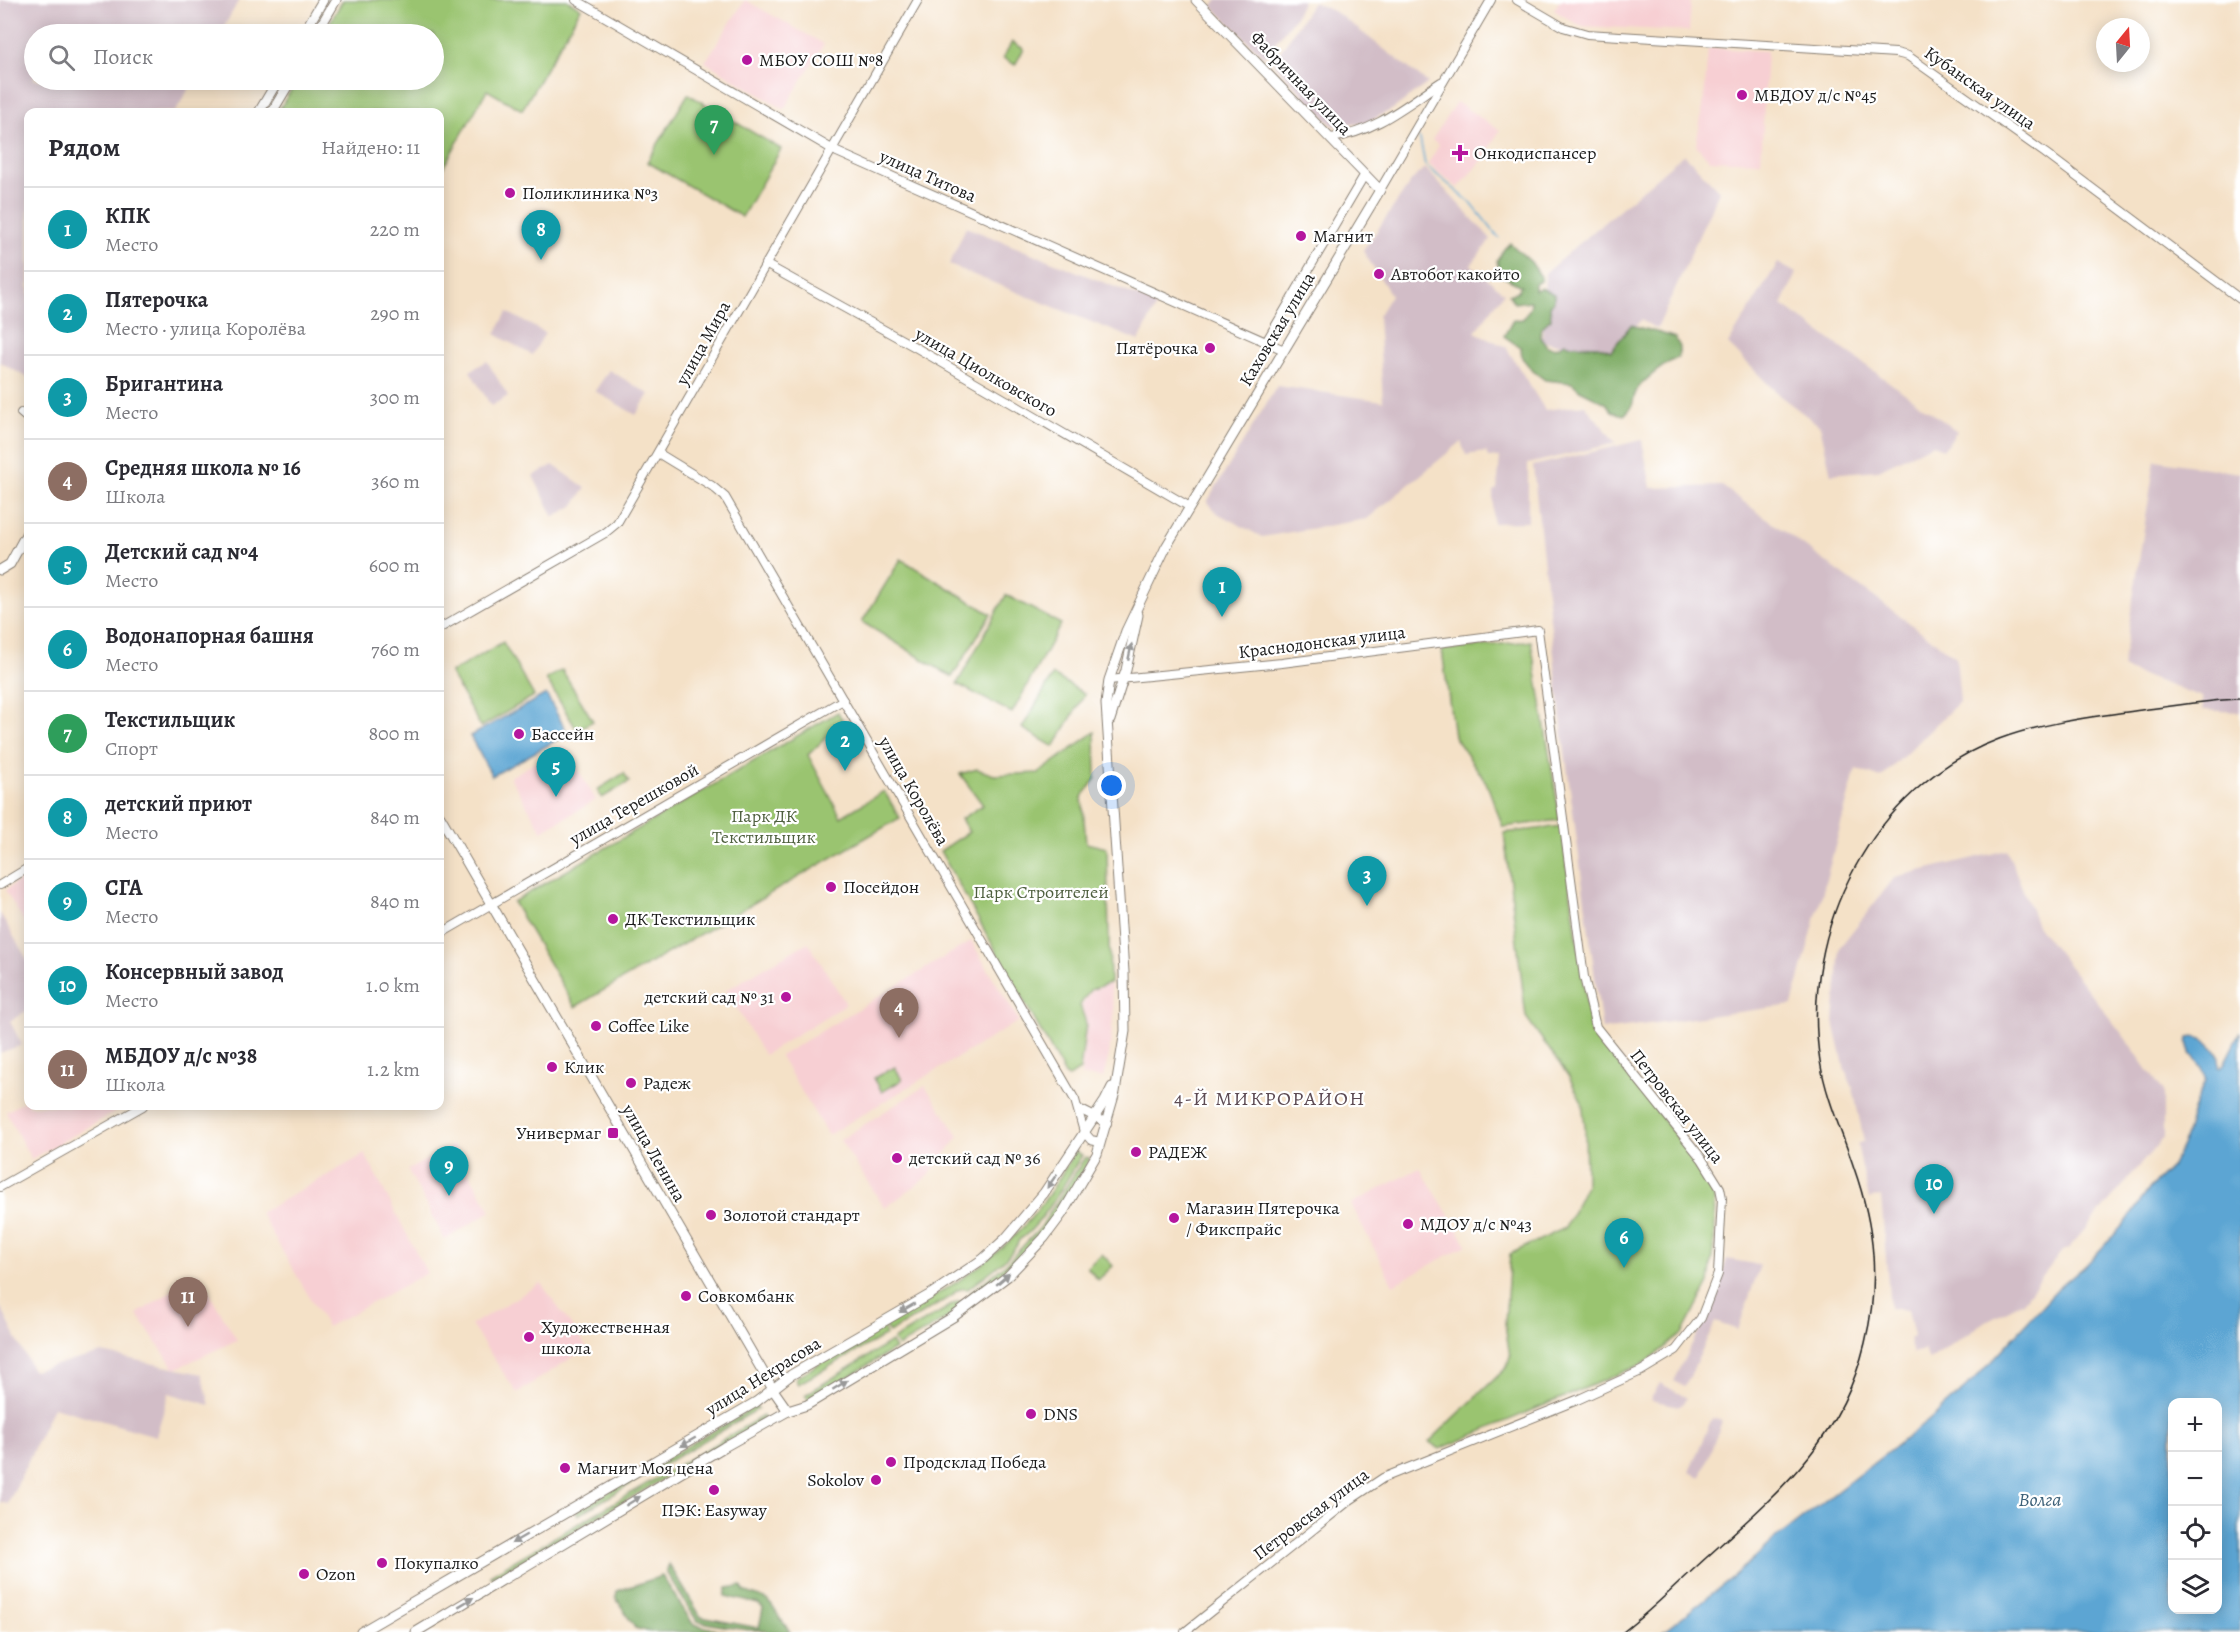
<!DOCTYPE html>
<html lang="ru">
<meta charset="utf-8">
<style>
:root{--surface:#fff;--page:#f2f2f3;--text:#2b2b33;--muted:#7c7c81;--line:#e1e1e2;--accent:#0b8043}
body{margin:0;font-family:Alegreya,serif;background:var(--page);color:var(--text)}
.controls{position:absolute;right:18px;bottom:18px;display:grid;overflow:hidden;border-radius:12px;box-shadow:0 3px 15px #0003}
.controls button{width:54px;height:54px;display:grid;place-items:center;padding:0;border:0;border-bottom:2px solid var(--line);background:var(--surface);color:var(--text);font:30px sans-serif}
.compass{position:absolute;left:2096px;top:18px;width:54px;height:54px;border-radius:50%;background:var(--surface);box-shadow:0 3px 15px #0003;rotate:18deg}
.you{position:absolute;left:1112px;top:786px;width:21px;height:21px;margin:-15px;border:4px solid #fff;border-radius:50%;background:#1a73e8;box-shadow:0 0 0 9px #1a73e833}
.badge{display:grid;place-items:center;width:39px;height:39px;border-radius:50%;background:var(--accent);color:#fff;font-size:20px;font-weight:700}
.pin{position:absolute;translate:-50% -50px;filter:drop-shadow(0 2px 3px #0008)}
.pin::after{content:'';position:absolute;top:32px;width:21px;height:18px;background:inherit;clip-path:polygon(0 0,100% 0,50% 100%)}
.list{margin:0;padding:0;list-style:none}
h2{display:flex;justify-content:space-between;align-items:center;height:78px;margin:0;padding:0 24px;font-size:26px}
h2 small{font-size:20px;font-weight:400;color:var(--muted)}
.list li{display:grid;grid-template-columns:39px 1fr auto;gap:18px;align-items:center;box-sizing:border-box;height:84px;padding:0 24px;border-top:2px solid var(--line)}
.list b{display:block;font-size:22px;white-space:nowrap}
.list p{margin:0;font-size:20px;white-space:nowrap;color:var(--muted)}
.list em{font-size:20px;font-style:normal;color:var(--muted)}
.icon{flex:none;width:33px;height:33px;fill:none;stroke:currentColor;stroke-width:2;stroke-linecap:round;stroke-linejoin:round}
.map{position:relative;flex:none;width:2240px;height:1632px;overflow:hidden}
.search{position:absolute;background:var(--surface);box-shadow:0 3px 15px #0003;left:24px;top:24px;width:420px;height:66px;display:flex;align-items:center;gap:15px;box-sizing:border-box;padding:0 21px;border-radius:33px;color:var(--muted);font-size:22px}
.panel{position:absolute;background:var(--surface);box-shadow:0 3px 15px #0003;left:24px;top:108px;width:420px;height:1002px;border-radius:12px}
.map>svg:first-child{display:block}
.built{fill:#f7cfd3}
.industrial{fill:#d2bdc7}
.green{fill:#9ac470;stroke:#5b7046;stroke-width:1.5}
.forest{fill:#7baa62;stroke:#4c633f;stroke-width:1.5}
.water{fill:#5ba5d3;stroke:#3c6078;stroke-width:1.5;fill-rule:evenodd}
.lines{fill:none;stroke-linecap:round;stroke-linejoin:round}
.stream{stroke:#5ba5d3;stroke-width:1.5}
.tertiary-casing{stroke:#887e72;stroke-width:10}
.secondary-casing{stroke:#887e72;stroke-width:11}
.tertiary{stroke:#fff;stroke-width:8}
.secondary{stroke:#fff;stroke-width:9}
.rail{stroke:#1c1c1c;stroke-width:1.5}
.oneway{fill:#999}
.poi-dot{fill:#b5179e;stroke:#fff;stroke-width:2}
.labels{text-anchor:middle;stroke-width:4.5;stroke-linejoin:round;paint-order:stroke}
.poi-label{font-size:18px;fill:#1c1c1c;stroke:#fff;text-anchor:start}
.street-label{font-size:18px;fill:#1c1c1c;stroke:#fff}
.park-label{font-size:18px;fill:#4e5f3e;stroke:#fff}
.neighbourhood-label{font-size:20px;letter-spacing:1.5px;fill:#5d4b54;stroke:#fff}
.water-label{font-size:20px;font-style:italic;fill:#3c6078;stroke:#fff}
</style>
<div class="map">
<svg width="2240" height="1632" viewBox="0 0 2240 1632">
<rect width="100%" height="100%" fill="#fff"/>
<filter id="ink" filterUnits="userSpaceOnUse"><feTurbulence type="fractalNoise" baseFrequency=".0167" numOctaves="2"/><feDisplacementMap in="SourceGraphic" scale="12" xChannelSelector="R" yChannelSelector="G"/><feConvolveMatrix kernelMatrix="1 2 1 2 8 2 1 2 1" color-interpolation-filters="sRGB"/></filter>
<filter id="wash" filterUnits="userSpaceOnUse"><feTurbulence type="fractalNoise" baseFrequency=".008" numOctaves="4" result="noise"/><feDisplacementMap in="SourceGraphic" scale="24" xChannelSelector="R" yChannelSelector="G"/><feGaussianBlur stdDeviation="1.35" result="paint"/><feColorMatrix in="noise" values="0 0 0 0 0 0 0 0 0 0 0 0 0 0 0 0 0 1.4 0 .05"/><feComposite in="paint" operator="in"/></filter>
<g filter="url(#wash)">
<rect width="100%" height="100%" fill="#f4e1c7"/>
<!-- built -->
<g class="built">
<path d="M745 0 824 44 784 109 705 62Z"/>
<path d="M1560 0H1691L1689 31 1580 26 1554 10Z"/>
<path d="M1708 48 1767 51 1761 162 1709 160 1696 145 1704 100Z"/>
<path d="M1456 102 1500 130 1482 161 1458 188 1428 164 1439 145 1432 140Z"/>
<path d="M564 746 596 800 542 831 510 777Z"/>
<path d="M28 876V928L5 890Z"/>
<path d="M971 941 1019 1021 828 1135 780 1056Z"/>
<path d="M808 942 846 1004 764 1055 726 990Z"/>
<path d="M1110 984 1114 1010 1109 1055 1103 1078 1081 1076 1087 1022 1082 1006 1091 991Z"/>
<path d="M925 1086 959 1136 928 1176 885 1208 840 1140Z"/>
<path d="M28 1099V1106H126L31 1159 6 1112Z"/>
<path d="M453 1145 491 1211 445 1240 408 1170Z"/>
<path d="M365 1154 427 1273 327 1327 260 1213Z"/>
<path d="M1420 1168 1467 1245 1393 1285 1351 1204Z"/>
<path d="M198 1274 237 1340 175 1369 137 1314Z"/>
<path d="M541 1283 587 1348 517 1393 471 1325Z"/>
</g>
<!-- industrial -->
<g class="industrial">
<path d="M0 0H239L220 34H34V80H194L175 112H28V378L0 362Z"/>
<path d="M1218 0H1303L1295 17 1264 57 1212 6Z"/>
<path d="M1313 2 1337 13 1428 83 1393 109 1366 123 1333 126 1273 63Z"/>
<path d="M1684 154 1719 191 1657 329 1641 320 1610 354 1542 341 1545 273Z"/>
<path d="M1425 168 1491 239 1471 265 1504 293 1475 332 1506 347 1545 410 1585 405 1616 443 1528 464V522L1493 523V491L1497 489 1500 457H1488L1486 452 1466 455 1461 442 1367 519 1262 537 1217 513 1207 502 1277 386 1383 401 1378 316 1391 295 1363 251 1412 180Z"/>
<path d="M966 227 1157 304 1139 341 949 265Z"/>
<path d="M1778 263 1796 273 1782 305 1957 431 1943 450 1933 444 1878 470 1831 474 1820 426 1780 396 1728 344Z"/>
<path d="M507 312 545 333 532 355 495 334Z"/>
<path d="M487 361 508 396 491 406 470 371Z"/>
<path d="M609 370 649 394 636 415 595 391Z"/>
<path d="M1642 440 1651 488 1722 486 1956 657 1960 701 1881 778 1856 769 1792 1005 1602 1030 1563 736 1533 466Z"/>
<path d="M2155 460 2240 473V712L2203 710 2202 697 2122 668Z"/>
<path d="M553 465 586 488 573 506 554 517 533 476Z"/>
<path d="M2007 850 2037 925 2123 1035 2163 1091V1138L2068 1249 2062 1251 2023 1302 1988 1320 1929 1360 1925 1350 1913 1353 1909 1339 1914 1336 1908 1310 1890 1308 1881 1196 1869 1199 1857 1144 1864 1141 1853 1088 1845 1070 1834 1022 1840 947 1895 877Z"/>
<path d="M0 913 28 961V1010L10 1021 22 1045 0 1053Z"/>
<path d="M1727 1259 1760 1265 1738 1330 1715 1322 1685 1387 1673 1381 1709 1311Z"/>
<path d="M0 1306 33 1371 102 1353 202 1374 210 1405 169 1393 156 1436 53 1407 8 1504 0 1502Z"/>
<path d="M1660 1383 1687 1398 1680 1406 1650 1400Z"/>
<path d="M1712 1418 1722 1421 1701 1477 1689 1472Z"/>
</g>
<!-- green -->
<g class="green">
<path d="M343 0H567L581 8 522 110 487 90 440 173V112H278L297 80H434V34H323Z"/>
<path d="M1012 42 1024 49 1015 65 1003 58Z"/>
<path d="M688 94 781 149 742 217 647 162Z"/>
<path d="M901 559 991 614 952 677 862 622Z"/>
<path d="M1006 595 1061 624 1012 713 957 684Z"/>
<path d="M1531 641 1560 820 1503 827 1486 782 1454 736 1442 650Z"/>
<path d="M503 642 534 696 481 727 450 673Z"/>
<path d="M562 670 593 721 577 730 546 679Z"/>
<path d="M1053 675 1085 694 1054 747 1022 728Z"/>
<path d="M838 712 843 721 808 755 841 817 884 791 900 818 575 1007 513 902Z"/>
<path d="M1095 732 1096 778 1082 797 1086 843 1107 848 1110 983 1090 990 1080 1005 1086 1023 1080 1070 1067 1078 940 851 969 832 961 819 983 805 960 774 977 769 994 775 1039 773Z"/>
<path d="M624 773 629 782 602 798 597 790Z"/>
<path d="M1561 826 1591 1033 1645 1095 1687 1150 1714 1192 1715 1233 1709 1283 1682 1334 1645 1363 1440 1449 1429 1442 1507 1367 1510 1357 1505 1324 1510 1254 1565 1228 1586 1185 1585 1126 1582 1103 1569 1077 1526 1017 1504 833Z"/>
<path d="M895 1067 902 1080 882 1092 874 1078Z"/>
<path d="M1075 1151 1082 1155C1065 1181 1044 1224 1019 1240 1014 1257 982 1277 968 1289 961 1288 956 1289 953 1295L889 1333 884 1325C933 1297 985 1269 1023 1227 1044 1205 1060 1177 1075 1151Z"/>
<path d="M1085 1157 1090 1159C1058 1217 1022 1264 969 1303 947 1320 921 1333 898 1347L893 1340 957 1302H963L970 1297V1293L1004 1266 1041 1227Z"/>
<path d="M1102 1254 1113 1266 1098 1280 1087 1267Z"/>
<path d="M882 1327 886 1335 798 1384 795 1378Z"/>
<path d="M891 1342 895 1349 809 1400 805 1395Z"/>
<path d="M756 1406 758 1409 578 1515 576 1511Z"/>
<path d="M763 1416 765 1420 492 1578 490 1575Z"/>
</g>
<!-- forest -->
<g class="forest">
<path d="M1510 243 1531 262 1541 277 1540 281 1535 284V290L1541 288 1554 294V301L1550 306 1551 319 1541 328 1540 336 1547 346 1556 348 1565 343 1572 345 1598 346 1611 351 1631 325C1646 330 1661 332 1675 338L1680 347 1678 358C1668 361 1641 382 1637 390 1630 402 1638 402 1624 415L1612 412 1606 403 1580 390 1572 383 1545 380 1533 371 1522 358 1521 348 1504 336 1513 320 1523 319 1530 308 1531 301 1514 303 1509 295 1518 291 1521 286 1500 275 1497 261 1504 249Z"/>
<path d="M669 1564 701 1617 759 1628 763 1608 758 1604 725 1596 727 1588 741 1586 744 1591 768 1600 790 1632H768L766 1630C747 1632 717 1625 697 1621L666 1572Z"/>
<path d="M662 1576 693 1624 726 1632H650L635 1628 616 1598 617 1591Z"/>
</g>
<!-- water -->
<g class="water">
<path d="M546 694 568 734 492 776 470 736Z"/>
<path d="M2240 1032V1632H1663L1733 1577 1778 1537 1928 1421 1973 1381 2059 1288 2086 1265 2127 1221 2150 1188 2172 1166 2184 1141 2194 1107 2205 1080C2206 1062 2184 1056 2188 1038 2203 1034 2222 1050 2219 1066L2220 1067 2224 1064ZM2172 1402H2218V1610H2172Z"/>
</g>
<g class="lines">
<!-- stream -->
<path class="stream" d="M1417 137 1420 139 1425 165 1470 202 1499 238"/>
</g>
</g>
<g filter="url(#ink)">
<g class="lines">
<defs>
<g id="tertiary">
<path d="M576 0 837 152 1284 350"/>
<path d="M1517 0 1563 27 1587 34 1896 53 1908 56 2045 153 2240 299"/>
<path d="M1331 138C1375 132 1405 106 1441 82"/>
<path d="M1380 190 1491 0"/>
<path d="M765 264 915 347 1190 507"/>
<path d="M1266 342 1365 174"/>
<path d="M21 413 28 419"/>
<path d="M658 453 712 486 725 497 1075 1100 1084 1132 1091 1140 1100 1142"/>
<path d="M440 628 605 533 617 523 918 0"/>
<path d="M1109 680 1282 663 1538 630 1584 977 1596 1027 1702 1159 1720 1188 1722 1198 1718 1274 1701 1318 1676 1350 1641 1371 1577 1400 1383 1478 1350 1500 1185 1632"/>
<path d="M0 885 28 868"/>
<path d="M440 934 843 700"/>
<path d="M1079 1109 1107 1123"/>
<path d="M0 1187 143 1106"/>
</g>
<g id="secondary">
<path d="M303 34 323 0"/>
<path d="M316 34 336 0"/>
<path d="M259 112 278 80"/>
<path d="M272 112 291 80"/>
<path d="M0 570 10 564 28 531"/>
<path d="M1110 720 1126 670 1138 615"/>
<path d="M440 816 774 1391 788 1411"/>
<path d="M361 1632 756 1402 791 1375 931 1294 983 1259 1006 1238 1044 1193 1105 1101 1112 1087"/>
<path d="M416 1632 724 1447 788 1411 807 1405 953 1317 1008 1276 1044 1238 1062 1214 1097 1154 1115 1092 1125 1031 1124 972 1106 704 1109 680 1126 631 1166 547 1380 190 1196 0"/>
</g>
</defs>
<!-- tertiary casing -->
<use href="#tertiary" class="tertiary-casing"/>
<!-- secondary casing -->
<use href="#secondary" class="secondary-casing"/>
<!-- tertiary -->
<use href="#tertiary" class="tertiary"/>
<!-- secondary -->
<use href="#secondary" class="secondary"/>
<!-- rail -->
<path class="rail" d="M1623 1632C1653 1609 1679 1582 1707 1557 1778 1493 1842 1440 1865 1343 1880 1281 1875 1228 1854 1168 1842 1132 1826 1098 1820 1061 1799 930 1873 786 1999 739 2045 722 2093 717 2141 710 2174 706 2207 700 2240 699"/>
</g>
<!-- one-way arrows -->
<defs><path id="oneway-solid" d="M-6-.8H1V-3.2L6.5 0L1 3.2V.8H-6Z" transform="scale(1.5)"/></defs>
<g class="oneway">
<use href="#oneway-solid" transform="translate(1130 652) rotate(-78)"/>
<use href="#oneway-solid" transform="translate(1052 1181) rotate(125)"/>
<use href="#oneway-solid" transform="translate(1003 1279) rotate(-41)"/>
<use href="#oneway-solid" transform="translate(907 1308) rotate(150)"/>
<use href="#oneway-solid" transform="translate(840 1385) rotate(-32)"/>
<use href="#oneway-solid" transform="translate(688 1442) rotate(150)"/>
<use href="#oneway-solid" transform="translate(633 1501) rotate(-32)"/>
<use href="#oneway-solid" transform="translate(519 1539) rotate(150)"/>
<use href="#oneway-solid" transform="translate(466 1602) rotate(-31)"/>
</g>
</g>
<!-- markers -->
<g class="poi-dot">
<circle cx="747" cy="60" r="6"/>
<circle cx="1742" cy="95" r="6"/>
<path d="M1457 144h6v6h6v6h-6v6h-6v-6h-6v-6h6z"/>
<circle cx="510" cy="193" r="6"/>
<circle cx="1301" cy="236" r="6"/>
<circle cx="1379" cy="274" r="6"/>
<circle cx="1210" cy="348" r="6"/>
<circle cx="519" cy="734" r="6"/>
<circle cx="831" cy="887" r="6"/>
<circle cx="613" cy="919" r="6"/>
<circle cx="786" cy="997" r="6"/>
<circle cx="596" cy="1026" r="6"/>
<circle cx="552" cy="1067" r="6"/>
<circle cx="631" cy="1083" r="6"/>
<rect x="607" y="1127" width="12" height="12" rx="3"/>
<circle cx="1136" cy="1152" r="6"/>
<circle cx="897" cy="1158" r="6"/>
<circle cx="711" cy="1215" r="6"/>
<circle cx="1174" cy="1218" r="6"/>
<circle cx="1408" cy="1224" r="6"/>
<circle cx="686" cy="1296" r="6"/>
<circle cx="529" cy="1337" r="6"/>
<circle cx="1031" cy="1414" r="6"/>
<circle cx="891" cy="1462" r="6"/>
<circle cx="565" cy="1468" r="6"/>
<circle cx="876" cy="1480" r="6"/>
<circle cx="714" cy="1490" r="6"/>
<circle cx="382" cy="1563" r="6"/>
<circle cx="304" cy="1574" r="6"/>
</g>
<g class="labels">
<!-- poi labels -->
<g class="poi-label">
<text x="759" y="66">МБОУ СОШ №8</text>
<text x="1754" y="101">МБДОУ д/с №45</text>
<text x="1474" y="159">Онкодиспансер</text>
<text x="522" y="199">Поликлиника №3</text>
<text x="1313" y="242">Магнит</text>
<text x="1391" y="280">Автобот какойто</text>
<text x="1198" y="354" text-anchor="end">Пятёрочка</text>
<text x="531" y="740">Бассейн</text>
<text x="843" y="893">Посейдон</text>
<text x="625" y="925">ДК Текстильщик</text>
<text x="774" y="1003" text-anchor="end">детский сад № 31</text>
<text x="608" y="1032">Coffee Like</text>
<text x="564" y="1073">Клик</text>
<text x="643" y="1089">Радеж</text>
<text x="601" y="1139" text-anchor="end">Универмаг</text>
<text x="1148" y="1158">РАДЕЖ</text>
<text x="909" y="1164">детский сад № 36</text>
<text x="1186" y="1214">Магазин Пятерочка<tspan x="1186" dy="21">/ Фикспрайс</tspan></text>
<text x="723" y="1221">Золотой стандарт</text>
<text x="1420" y="1230">МДОУ д/с №43</text>
<text x="698" y="1302">Совкомбанк</text>
<text x="541" y="1333">Художественная<tspan x="541" dy="21">школа</tspan></text>
<text x="1043" y="1420">DNS</text>
<text x="903" y="1468">Продсклад Победа</text>
<text x="577" y="1474">Магнит Моя цена</text>
<text x="864" y="1486" text-anchor="end">Sokolov</text>
<text x="714" y="1516" text-anchor="middle">ПЭК: Easyway</text>
<text x="394" y="1569">Покупалко</text>
<text x="316" y="1580">Ozon</text>
</g>
<!-- street labels -->
<g class="street-label">
<text transform="translate(1301 83) rotate(46)" y="6">Фабричная улица</text>
<text transform="translate(1980 88) rotate(35)" y="6">Кубанская улица</text>
<text transform="translate(928 176) rotate(24)" y="6">улица Титова</text>
<text transform="translate(1277 329) rotate(-59)" y="6">Каховская улица</text>
<text transform="translate(703 343) rotate(-61)" y="6">улица Мира</text>
<text transform="translate(986 372) rotate(30)" y="6">улица Циолковского</text>
<text transform="translate(1322 642) rotate(-7)" y="6">Краснодонская улица</text>
<text transform="translate(914 791) rotate(60)" y="6">улица Королёва</text>
<text transform="translate(634 804) rotate(-30)" y="6">улица Терешковой</text>
<text transform="translate(1677 1106) rotate(52)" y="6">Петровская улица</text>
<text transform="translate(654 1153) rotate(60)" y="6">улица Ленина</text>
<text transform="translate(763 1376) rotate(-32)" y="6">улица Некрасова</text>
<text transform="translate(1311 1514) rotate(-37)" y="6">Петровская улица</text>
</g>
<!-- park labels -->
<g class="park-label">
<text x="764" y="822">Парк ДК<tspan x="764" dy="21">Текстильщик</tspan></text>
<text x="1041" y="898">Парк Строителей</text>
</g>
<!-- neighbourhood labels -->
<g class="neighbourhood-label">
<text x="1270" y="1105">4-Й МИКРОРАЙОН</text>
</g>
<!-- water labels -->
<g class="water-label">
<text x="2040" y="1506">Волга</text>
</g>
</g>
</svg>
<div class="controls">
<button>+</button>
<button>−</button>
<button><svg class="icon" aria-label="locate" viewBox="0 0 24 24"><circle cx="12" cy="12" r="6"/><path d="M12 2v4M12 18v4M2 12h4M18 12h4"/></svg></button>
<button><svg class="icon" aria-label="layers" viewBox="0 0 24 24"><path d="M12 4l9 5-9 5-9-5zM3 14l9 5 9-5"/></svg></button>
</div>
<svg class="compass" viewBox="-18 -18 36 36"><path d="M0-13l5 13h-10z" fill="#e53935"/><path d="M0 13l5-13h-10z" fill="#7c7c81"/></svg>
<div class="you"></div>
<div class="pin badge" style="left:1222px;top:617px;background:#0f9aa8">1</div>
<div class="pin badge" style="left:845px;top:771px;background:#0f9aa8">2</div>
<div class="pin badge" style="left:1367px;top:906px;background:#0f9aa8">3</div>
<div class="pin badge" style="left:899px;top:1038px;background:#8d6e63">4</div>
<div class="pin badge" style="left:556px;top:797px;background:#0f9aa8">5</div>
<div class="pin badge" style="left:1624px;top:1268px;background:#0f9aa8">6</div>
<div class="pin badge" style="left:714px;top:155px;background:#2e9e5b">7</div>
<div class="pin badge" style="left:541px;top:260px;background:#0f9aa8">8</div>
<div class="pin badge" style="left:449px;top:1196px;background:#0f9aa8">9</div>
<div class="pin badge" style="left:1934px;top:1214px;background:#0f9aa8">10</div>
<div class="pin badge" style="left:188px;top:1327px;background:#8d6e63">11</div>
<div class="search"><svg class="icon" aria-label="search" viewBox="0 0 24 24"><circle cx="10" cy="10" r="6"/><path d="M15 15l6 6"/></svg>Поиск</div>
<section class="panel">
<h2>Рядом<small>Найдено: 11</small></h2>
<ul class="list">
<li><span class="badge" style="background:#0f9aa8">1</span><div><b>КПК</b><p>Место</p></div><em>220 m</em></li>
<li><span class="badge" style="background:#0f9aa8">2</span><div><b>Пятерочка</b><p>Место · улица Королёва</p></div><em>290 m</em></li>
<li><span class="badge" style="background:#0f9aa8">3</span><div><b>Бригантина</b><p>Место</p></div><em>300 m</em></li>
<li><span class="badge" style="background:#8d6e63">4</span><div><b>Средняя школа № 16</b><p>Школа</p></div><em>360 m</em></li>
<li><span class="badge" style="background:#0f9aa8">5</span><div><b>Детский сад №4</b><p>Место</p></div><em>600 m</em></li>
<li><span class="badge" style="background:#0f9aa8">6</span><div><b>Водонапорная башня</b><p>Место</p></div><em>760 m</em></li>
<li><span class="badge" style="background:#2e9e5b">7</span><div><b>Текстильщик</b><p>Спорт</p></div><em>800 m</em></li>
<li><span class="badge" style="background:#0f9aa8">8</span><div><b>детский приют</b><p>Место</p></div><em>840 m</em></li>
<li><span class="badge" style="background:#0f9aa8">9</span><div><b>СГА</b><p>Место</p></div><em>840 m</em></li>
<li><span class="badge" style="background:#0f9aa8">10</span><div><b>Консервный завод</b><p>Место</p></div><em>1.0 km</em></li>
<li><span class="badge" style="background:#8d6e63">11</span><div><b>МБДОУ д/с №38</b><p>Школа</p></div><em>1.2 km</em></li>
</ul>
</section>
</div>
